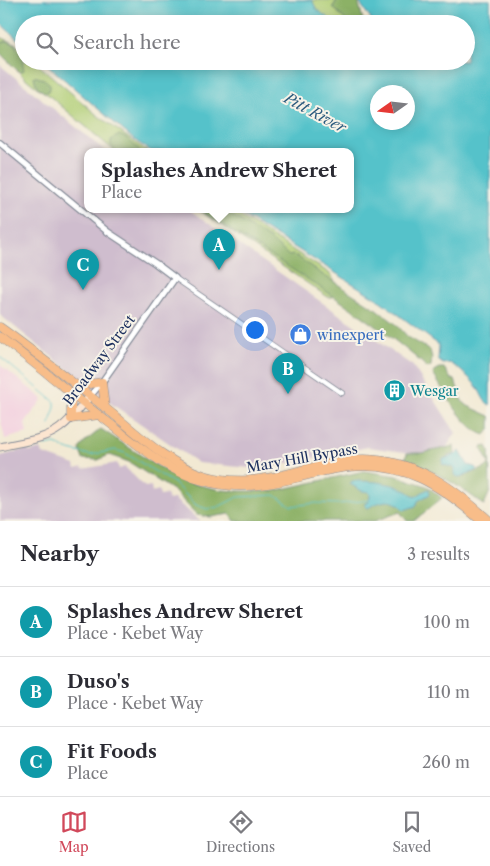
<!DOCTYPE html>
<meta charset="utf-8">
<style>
:root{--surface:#fff;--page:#f7f7f7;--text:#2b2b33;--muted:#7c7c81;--line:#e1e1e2;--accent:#d1495b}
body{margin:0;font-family:"Libre Caslon Text",serif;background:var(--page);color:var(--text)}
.compass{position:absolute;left:370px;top:85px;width:45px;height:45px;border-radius:50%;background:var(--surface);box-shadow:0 2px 12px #0003;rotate:256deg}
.you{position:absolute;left:254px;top:329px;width:18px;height:18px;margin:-12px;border:4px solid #fff;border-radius:50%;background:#1a73e8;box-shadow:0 0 0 8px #1a73e833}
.badge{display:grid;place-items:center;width:32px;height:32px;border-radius:50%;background:var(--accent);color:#fff;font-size:16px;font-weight:700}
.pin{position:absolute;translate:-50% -41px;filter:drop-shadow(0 1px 2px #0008)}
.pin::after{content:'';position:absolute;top:26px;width:18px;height:15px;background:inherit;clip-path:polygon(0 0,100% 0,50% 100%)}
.popup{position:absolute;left:84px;top:148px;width:270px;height:65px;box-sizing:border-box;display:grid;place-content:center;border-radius:10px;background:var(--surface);filter:drop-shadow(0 1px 4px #0005);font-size:16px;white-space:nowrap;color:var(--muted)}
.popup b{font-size:19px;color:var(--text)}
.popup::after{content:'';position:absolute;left:50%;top:100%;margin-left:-10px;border:10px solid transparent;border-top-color:var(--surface)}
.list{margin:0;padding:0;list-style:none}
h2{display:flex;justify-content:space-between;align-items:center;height:65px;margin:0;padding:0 20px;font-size:21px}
h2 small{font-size:16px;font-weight:400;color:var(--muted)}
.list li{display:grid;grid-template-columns:32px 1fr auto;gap:15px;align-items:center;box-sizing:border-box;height:70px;padding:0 20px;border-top:1px solid var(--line)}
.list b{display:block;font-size:19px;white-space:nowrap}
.list p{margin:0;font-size:16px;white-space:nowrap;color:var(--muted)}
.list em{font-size:16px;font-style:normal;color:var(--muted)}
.icon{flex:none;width:28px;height:28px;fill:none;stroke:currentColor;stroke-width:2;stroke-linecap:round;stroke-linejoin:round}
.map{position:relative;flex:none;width:490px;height:521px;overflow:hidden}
.search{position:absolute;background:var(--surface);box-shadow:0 2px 12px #0003;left:15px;right:15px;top:15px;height:55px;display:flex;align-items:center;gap:12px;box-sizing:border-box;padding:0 18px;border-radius:28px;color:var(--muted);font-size:19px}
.sheet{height:275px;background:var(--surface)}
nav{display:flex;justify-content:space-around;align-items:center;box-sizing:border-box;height:70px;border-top:1px solid var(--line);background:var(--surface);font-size:14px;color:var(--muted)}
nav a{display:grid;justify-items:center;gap:2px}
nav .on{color:var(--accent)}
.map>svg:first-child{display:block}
.built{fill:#f3cfdf}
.industrial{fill:#cfbdce}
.green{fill:#b0ce75;stroke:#667e6a}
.forest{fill:#8cb166;stroke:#547062}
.water{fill:#54c2ca;stroke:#387894;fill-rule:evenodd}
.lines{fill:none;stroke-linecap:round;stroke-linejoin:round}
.stream{stroke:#54c2ca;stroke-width:1}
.minor-casing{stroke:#868c98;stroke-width:6}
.tertiary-casing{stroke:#868c98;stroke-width:8}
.secondary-casing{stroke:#868c98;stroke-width:9}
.trunk-casing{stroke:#868c98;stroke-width:9}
.minor{stroke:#fff;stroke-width:4.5}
.tertiary{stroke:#fff;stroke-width:5.5}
.secondary{stroke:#fce5d0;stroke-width:7}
.trunk{stroke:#f8bd89;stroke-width:8}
.labels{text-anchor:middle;stroke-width:4;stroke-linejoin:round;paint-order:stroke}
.shop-label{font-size:14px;fill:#366cbe;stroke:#f7f3e8;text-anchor:start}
.street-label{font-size:14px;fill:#1b2f5e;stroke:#f7f3e8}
.culture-label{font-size:14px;fill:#0d838f;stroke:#f7f3e8;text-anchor:start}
.water-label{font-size:15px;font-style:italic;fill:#2c5b7e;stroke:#f7f3e8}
</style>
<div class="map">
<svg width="490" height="521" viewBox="0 0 490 521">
<rect width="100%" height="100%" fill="#f7f3e8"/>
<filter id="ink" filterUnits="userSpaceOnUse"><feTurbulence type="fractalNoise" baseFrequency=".02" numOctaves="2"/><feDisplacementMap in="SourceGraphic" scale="10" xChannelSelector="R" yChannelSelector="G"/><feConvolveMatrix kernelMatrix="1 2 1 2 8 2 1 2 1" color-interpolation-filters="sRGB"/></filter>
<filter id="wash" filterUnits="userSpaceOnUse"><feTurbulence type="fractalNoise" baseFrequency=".0096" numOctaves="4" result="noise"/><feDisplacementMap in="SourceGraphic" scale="20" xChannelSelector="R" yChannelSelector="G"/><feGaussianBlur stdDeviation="1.12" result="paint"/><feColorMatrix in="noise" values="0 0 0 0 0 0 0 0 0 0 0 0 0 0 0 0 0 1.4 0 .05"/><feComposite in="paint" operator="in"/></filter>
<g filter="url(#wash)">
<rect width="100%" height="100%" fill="#f2e9d3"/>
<!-- built -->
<path class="built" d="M0 365 43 399 27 420 25 423 27 433 5 439 0 418Z"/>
<!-- industrial -->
<g class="industrial">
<path d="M0 65 105 151H88V209H188L413 366 456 433 440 457 368 447 260 469 198 463 106 400 0 315Z"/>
<path d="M28 449 29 452 41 449 43 454 75 465 76 469 82 467 83 469 117 463 119 469 125 467 145 487 151 486 152 492 159 490 160 496 166 494 168 500 174 499 200 521H0V456Z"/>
</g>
<!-- green -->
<g class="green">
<path d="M282 0H337L333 7 349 24H313Z"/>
<path d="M0 37 15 43 24 53V61H34L97 115 147 151H114L112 149 46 93C30 85 13 66 0 53Z"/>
<path d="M197 209H229L329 273 336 283 333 297H328Z"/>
</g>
<!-- forest -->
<g class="forest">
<path d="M337 0H358L364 24H349L333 7Z"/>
<path d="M7 41 15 44 22 59 24 70 20 73 0 53V43Z"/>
<path d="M34 76 44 79 50 84V89L46 93C38 89 35 85 34 76Z"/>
<path d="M119 135 126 138 141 151H116L111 146V140Z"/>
<path d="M199 209H222L271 240 289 256 293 255 298 257 320 273 375 308 396 324 408 337 430 350 432 358 431 366 428 368C360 307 275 261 199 209Z"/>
<path d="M439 368H444L451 379 455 380 462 401 468 406 490 416V429L485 435C464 429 444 391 433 374L435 370Z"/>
<path d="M101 429 151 462 185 482 221 490 237 491H274L364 471 397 476 427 486 442 498 414 521H407L400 512 375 521H235L230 514 211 517 197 515 174 491 129 462 109 455 98 460 83 459 79 449 87 440Z"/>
<path d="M454 446 455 454 448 456 442 464 454 468V473L460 478 485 468 489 464 482 449V447L487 446 489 450 490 491 484 505C459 486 434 470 405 460L407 453H422Z"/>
</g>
<!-- water -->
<g class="water">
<path d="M0 0H312L317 10 337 24H24V45L0 23Z"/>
<path d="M358 0H490V405C483 401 482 395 478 388 470 378 460 369 450 363L443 364 438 360 439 345 379 300 233 209H350V151H151L133 139 43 61H466V24H374ZM378 92H408V122H378Z"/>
<path d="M460 451 468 465 475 467 477 470 460 478 455 475 454 468 442 464 443 459 453 456Z"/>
<path d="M352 481C374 481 398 482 415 497L426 490 429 489 430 494 418 501 416 506 404 510C393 497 382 500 368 508L365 506V503L369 502 370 495 369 492 362 491 350 484Z"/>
</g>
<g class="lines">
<!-- stream -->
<g class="stream">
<path d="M0 357 55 402C56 410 51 415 50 424"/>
<path d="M45 446 55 444 69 450 90 455 115 450 125 453 174 483 196 505 207 509 218 507 238 497 275 495 291 506 316 503 338 504 370 500"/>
</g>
</g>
</g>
<g filter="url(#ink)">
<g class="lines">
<defs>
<path id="minor" d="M175 278 342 393"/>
<path id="tertiary" d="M0 143 108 232 155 263 175 278 102 382 90 396"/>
<path id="secondary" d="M0 447C20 442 44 440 60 428 72 419 81 407 90 396"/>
<g id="trunk">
<path d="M0 327C37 353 72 382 108 410 138 434 167 463 204 475 237 485 269 479 301 470 322 465 343 459 364 459 417 460 453 487 490 521"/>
<path d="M0 337C37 365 72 394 108 422 138 445 166 471 203 481 236 491 268 485 301 477 316 473 332 469 349 467 404 461 441 486 481 521"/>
<path d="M77 386 102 382 105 408"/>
<path d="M68 391 71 402V419L99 415"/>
</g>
</defs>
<!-- minor casing -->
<use href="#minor" class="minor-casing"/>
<!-- tertiary casing -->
<use href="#tertiary" class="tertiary-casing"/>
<!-- secondary casing -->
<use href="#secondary" class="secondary-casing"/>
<!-- trunk casing -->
<use href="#trunk" class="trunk-casing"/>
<!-- minor -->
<use href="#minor" class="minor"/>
<!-- tertiary -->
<use href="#tertiary" class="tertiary"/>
<!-- secondary -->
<use href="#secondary" class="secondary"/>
<!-- trunk -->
<use href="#trunk" class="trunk"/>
</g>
</g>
<!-- icons -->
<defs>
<symbol id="shop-disc" viewBox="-11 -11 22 22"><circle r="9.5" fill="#3f7fe0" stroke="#f7f3e8"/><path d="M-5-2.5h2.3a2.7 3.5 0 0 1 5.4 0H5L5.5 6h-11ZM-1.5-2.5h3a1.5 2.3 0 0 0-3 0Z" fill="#fff"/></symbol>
<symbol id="building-disc" viewBox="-11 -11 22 22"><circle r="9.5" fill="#0f9aa8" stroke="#f7f3e8"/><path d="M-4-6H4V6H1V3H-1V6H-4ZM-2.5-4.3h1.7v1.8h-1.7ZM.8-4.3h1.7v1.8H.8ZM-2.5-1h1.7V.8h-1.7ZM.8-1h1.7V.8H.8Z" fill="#fff"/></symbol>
</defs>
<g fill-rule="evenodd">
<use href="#shop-disc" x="288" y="322" width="25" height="25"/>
<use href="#building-disc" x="382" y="378" width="25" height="25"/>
</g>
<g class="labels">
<!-- shop labels -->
<g class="shop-label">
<text x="317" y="340">winexpert</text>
</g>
<!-- street labels -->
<g class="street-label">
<text transform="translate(99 360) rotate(-53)" y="5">Broadway Street</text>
<text transform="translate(302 458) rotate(-10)" y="5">Mary Hill Bypass</text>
</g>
<!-- culture labels -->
<g class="culture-label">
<text x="410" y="396">Wesgar</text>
</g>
<!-- water labels -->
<g class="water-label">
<text transform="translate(315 113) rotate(28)" y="5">Pitt River</text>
</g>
</g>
</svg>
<svg class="compass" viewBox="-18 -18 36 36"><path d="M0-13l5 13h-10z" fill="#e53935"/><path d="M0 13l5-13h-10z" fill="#7c7c81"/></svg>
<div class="you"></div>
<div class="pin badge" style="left:219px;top:270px;background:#0f9aa8">A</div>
<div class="popup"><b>Splashes Andrew Sheret</b>Place</div>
<div class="pin badge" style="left:288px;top:394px;background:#0f9aa8">B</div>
<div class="pin badge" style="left:83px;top:290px;background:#0f9aa8">C</div>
<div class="search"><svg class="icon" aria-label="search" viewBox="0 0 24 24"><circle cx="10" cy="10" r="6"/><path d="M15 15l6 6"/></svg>Search here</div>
</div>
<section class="sheet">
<h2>Nearby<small>3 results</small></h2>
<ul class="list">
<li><span class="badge" style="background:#0f9aa8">A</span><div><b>Splashes Andrew Sheret</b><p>Place · Kebet Way</p></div><em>100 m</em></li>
<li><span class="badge" style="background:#0f9aa8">B</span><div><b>Duso's</b><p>Place · Kebet Way</p></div><em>110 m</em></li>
<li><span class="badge" style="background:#0f9aa8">C</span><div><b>Fit Foods</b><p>Place</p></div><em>260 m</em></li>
</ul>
</section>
<nav>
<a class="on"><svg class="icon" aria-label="map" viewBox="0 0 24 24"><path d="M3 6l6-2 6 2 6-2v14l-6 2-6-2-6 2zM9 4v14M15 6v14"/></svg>Map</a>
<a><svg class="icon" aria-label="directions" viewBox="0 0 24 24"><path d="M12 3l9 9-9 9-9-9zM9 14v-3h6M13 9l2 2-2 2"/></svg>Directions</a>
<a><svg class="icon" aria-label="saved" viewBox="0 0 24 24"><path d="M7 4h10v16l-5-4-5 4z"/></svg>Saved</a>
</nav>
